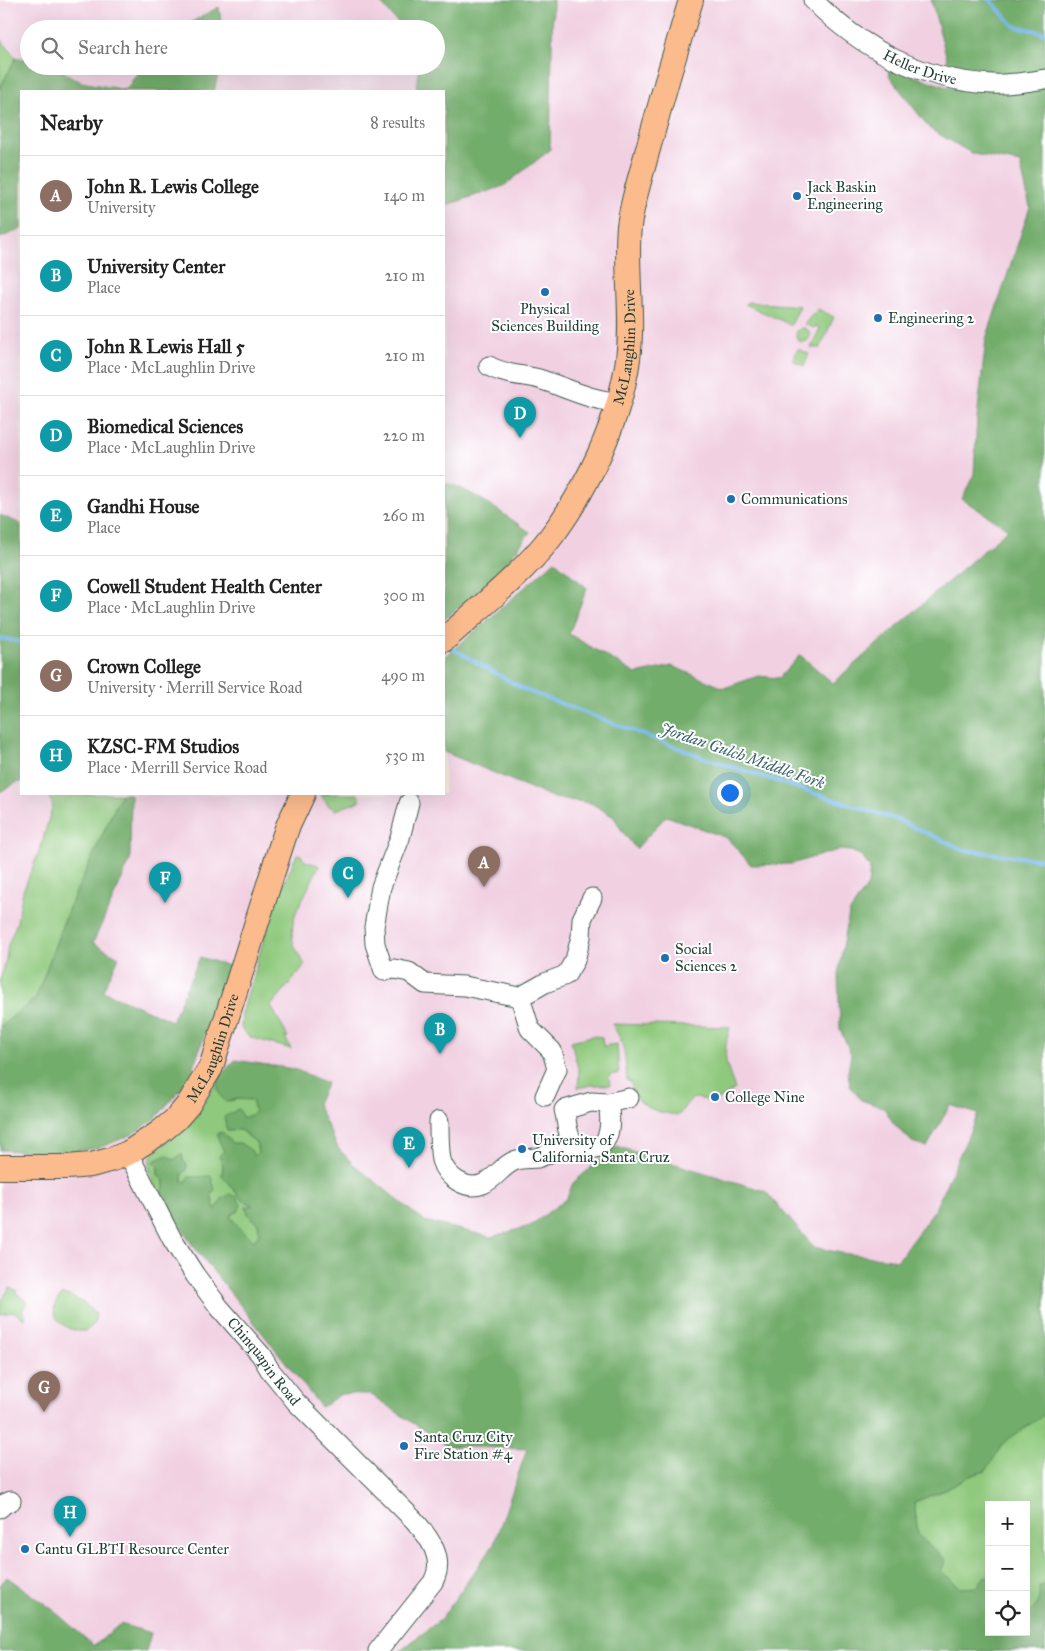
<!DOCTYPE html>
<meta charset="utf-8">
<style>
:root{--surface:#fff;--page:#f6f6f6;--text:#222;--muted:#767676;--line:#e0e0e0;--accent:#b45309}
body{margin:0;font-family:"IM FELL Great Primer",serif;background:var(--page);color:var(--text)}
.controls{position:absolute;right:15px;bottom:15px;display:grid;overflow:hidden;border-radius:0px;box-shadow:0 5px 20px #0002}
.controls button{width:45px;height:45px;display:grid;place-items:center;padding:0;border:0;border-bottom:1px solid var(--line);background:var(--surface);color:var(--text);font:25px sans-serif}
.you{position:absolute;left:729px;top:792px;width:18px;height:18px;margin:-12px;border:4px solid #fff;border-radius:50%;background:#1a73e8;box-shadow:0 0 0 8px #1a73e833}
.badge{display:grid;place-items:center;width:32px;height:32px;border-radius:50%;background:var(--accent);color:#fff;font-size:16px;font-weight:700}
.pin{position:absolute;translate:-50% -41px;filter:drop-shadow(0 1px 2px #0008)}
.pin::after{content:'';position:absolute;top:26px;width:18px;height:15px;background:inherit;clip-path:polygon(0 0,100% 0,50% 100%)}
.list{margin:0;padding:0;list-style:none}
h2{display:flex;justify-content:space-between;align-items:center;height:65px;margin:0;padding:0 20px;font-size:21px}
h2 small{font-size:16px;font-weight:400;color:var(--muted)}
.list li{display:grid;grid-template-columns:32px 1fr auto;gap:15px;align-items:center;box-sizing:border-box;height:80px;padding:0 20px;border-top:1px solid var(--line)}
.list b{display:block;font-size:19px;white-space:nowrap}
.list p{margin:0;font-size:16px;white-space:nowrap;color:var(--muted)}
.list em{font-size:16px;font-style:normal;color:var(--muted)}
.icon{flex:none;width:28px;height:28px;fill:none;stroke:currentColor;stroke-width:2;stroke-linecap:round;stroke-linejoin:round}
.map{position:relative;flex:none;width:1045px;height:1651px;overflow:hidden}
.search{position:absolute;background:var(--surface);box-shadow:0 5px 20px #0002;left:20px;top:20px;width:425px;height:55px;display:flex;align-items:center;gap:12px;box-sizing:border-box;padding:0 18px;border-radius:28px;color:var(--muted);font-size:19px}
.panel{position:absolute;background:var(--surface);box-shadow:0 5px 20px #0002;left:20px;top:90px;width:425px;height:705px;border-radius:0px}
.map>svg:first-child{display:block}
.built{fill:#f1d0e2;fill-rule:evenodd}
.green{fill:#8fc97d;stroke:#578358;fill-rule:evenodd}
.forest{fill:#73ad6c;stroke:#497550}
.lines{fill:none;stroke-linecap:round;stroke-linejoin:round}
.stream{stroke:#75b6ea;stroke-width:4}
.minor-casing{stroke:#3f574d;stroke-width:21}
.major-casing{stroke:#3f574d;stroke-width:26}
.minor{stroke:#fff;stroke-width:19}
.major{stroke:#fbbb8d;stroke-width:24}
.poi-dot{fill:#1f6fb2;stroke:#fff;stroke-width:2}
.labels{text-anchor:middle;stroke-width:4;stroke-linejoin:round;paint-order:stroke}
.street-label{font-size:15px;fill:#1f3d34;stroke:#fff}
.poi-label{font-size:15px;fill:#1f3d34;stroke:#fff;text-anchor:start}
.water-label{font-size:16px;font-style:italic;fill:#39616b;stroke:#fff}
</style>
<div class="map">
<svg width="1045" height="1651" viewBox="0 0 1045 1651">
<rect width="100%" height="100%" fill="#fff"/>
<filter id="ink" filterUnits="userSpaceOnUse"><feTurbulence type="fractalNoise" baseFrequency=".02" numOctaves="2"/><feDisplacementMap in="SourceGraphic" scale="10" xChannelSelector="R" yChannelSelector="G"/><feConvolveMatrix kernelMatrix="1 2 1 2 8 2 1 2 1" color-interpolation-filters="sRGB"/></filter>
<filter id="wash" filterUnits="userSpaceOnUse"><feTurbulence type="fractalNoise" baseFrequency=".0096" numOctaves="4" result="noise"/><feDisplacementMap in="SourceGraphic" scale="20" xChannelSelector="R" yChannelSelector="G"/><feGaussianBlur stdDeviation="1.12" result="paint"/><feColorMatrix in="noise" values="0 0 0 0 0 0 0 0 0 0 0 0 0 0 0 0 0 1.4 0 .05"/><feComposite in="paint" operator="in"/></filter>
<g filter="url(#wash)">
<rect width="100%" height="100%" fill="#f6ecd9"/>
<!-- built -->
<path class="built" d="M0 0H1045V1651H0ZM29 29H436V66H29ZM21 91H444V794H21ZM989 1505H1026V1632H989Z"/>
<!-- green -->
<g class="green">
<path d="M0 38 16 58 0 88Z"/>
<path d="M747 302 800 306 791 325 745 304Z"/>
<path d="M818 309 834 317 820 348H811L820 328 816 326 814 328 804 324Z"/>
<circle cx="803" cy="335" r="7"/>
<path d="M798 349 809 354 804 366 793 360Z"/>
<path d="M1045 733V1651H956L886 1543 918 1534 914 1502 945 1490 972 1475 986 1471ZM989 1505H1026V1632H989Z"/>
<path d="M47 794H121L68 910 36 998 0 1027V980L6 959 8 945 17 922 23 891 40 849 53 805Z"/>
<path d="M320 794H358L360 801 336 810 329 806Z"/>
<path d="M297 854 301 855C305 865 311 861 319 866L296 912 293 923 292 938 295 947 305 965 271 1006 288 1037H285L291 1049 252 1038 247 1035 241 1028 242 1013 273 908Z"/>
<path d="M612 1024 730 1027C722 1057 725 1060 735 1089L717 1101C691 1100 696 1090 679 1115 657 1113 634 1107 631 1082L627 1081C625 1056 626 1046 612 1024Z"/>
<path d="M592 1036 602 1037 603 1046 617 1044 619 1074H612L609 1078 610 1085H592L578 1088 579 1072 571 1041Z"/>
<path d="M221 1074 218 1090 226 1102 237 1099 252 1100 255 1111 251 1115 243 1118 238 1109 225 1118 227 1131 240 1130 256 1142 258 1153 253 1156 232 1143H220L224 1151 222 1175 254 1205 246 1207 249 1216 258 1223 259 1234 254 1243 251 1238 241 1230 230 1216 238 1211H215L211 1192 182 1181 183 1161 182 1154 174 1161 158 1168V1174L164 1181V1191L159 1194C153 1181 146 1170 151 1156L195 1116 208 1097Z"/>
<path d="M10 1287 17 1291 16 1293 27 1302 22 1311 25 1314V1319L14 1312 0 1314V1304Z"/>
<path d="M63 1294C76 1298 87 1304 96 1314L94 1324 86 1331C67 1334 40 1313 63 1294Z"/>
</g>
<!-- forest -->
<g class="forest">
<path d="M372 0H553L550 150 504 186 444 206V91H416L419 66H436V29H403L381 3Z"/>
<path d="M931 0H1045V1414L1004 1442 986 1471 972 1475 945 1490 914 1502 918 1535 946 1560 941 1571 961 1588 977 1587 985 1576 989 1577V1632H1026V1615C1038 1608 1040 1599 1039 1586L1045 1585V1651H400L440 1620 494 1544 527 1449 447 1446 370 1394H341L321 1407 191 1243 159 1194 164 1190V1181L158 1174V1168L154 1161 167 1155 174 1160 182 1153 183 1161 187 1165 186 1170 182 1174V1181L186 1182 189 1177 211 1176 215 1190 211 1193 215 1210 222 1199 230 1194 237 1197 241 1205 238 1211 230 1216 241 1230 251 1238 253 1242 259 1234 258 1223 249 1216 246 1207 253 1205 242 1200 222 1175 223 1165 219 1156 224 1151 218 1139V1133L222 1132 232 1143H240L252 1151 253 1156 258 1153 256 1142 240 1130 227 1131 224 1117 239 1109 243 1118 251 1115 255 1111 252 1100 237 1099 226 1102C209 1087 222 1073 235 1060L294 1069 327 1083 317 1104 338 1148 353 1164 424 1221 491 1237 530 1226 567 1198 573 1183 616 1146 765 1191 814 1247 841 1253 898 1260 935 1209 978 1114 950 1105 927 1147 912 1142 894 1124 884 1108 861 1100 850 1086 848 1072 851 1054 840 1029 838 975 849 913 868 885 870 868 862 856 851 851 838 850 791 864 751 865 727 838 666 816 636 849 622 831 614 817 591 803 554 798 444 752V658L555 561 587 588 569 634 636 674 672 666 724 688 758 676 779 678 800 655 833 683 1008 529 962 499 974 474 977 418 986 339 1030 207 1020 163 973 154 930 129 890 77 888 68 954 89 945 51Z"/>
<path d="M219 7 222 29H179Z"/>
<path d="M16 58 29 59V66H53L81 82 126 90 142 66H220L214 91H21V229L0 238V88Z"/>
<path d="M444 483C469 487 508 518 530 532 505 568 477 592 444 620Z"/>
<path d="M0 515 21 524V574L20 576 21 577V782L16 783 0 792Z"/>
<path d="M121 794H131L130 861 93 943 119 957 103 991 172 1021 200 957 229 966 192 1071 179 1091 155 1119 131 1135 99 1148 54 1153 0 1150V1027L36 998 68 910Z"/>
<path d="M7 1577 52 1609 94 1646 120 1624 151 1633 146 1651H0V1585Z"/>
</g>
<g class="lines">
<!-- stream -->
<g class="stream">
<path d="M990 0 1014 26 1045 33"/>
<path d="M0 638 21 642"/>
<path d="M448 646 525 690 708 759 898 820 964 850 1045 860"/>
</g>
</g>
</g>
<g filter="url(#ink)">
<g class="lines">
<defs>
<g id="minor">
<path id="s1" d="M813 0C860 48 923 81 992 84 1010 85 1027 82 1045 79"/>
<path d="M489 366C504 375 523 375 539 379 565 387 591 401 618 402"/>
<path d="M409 803 400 838 381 887 374 927 375 944 384 971 394 969 409 972 425 984 464 986 520 997"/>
<path d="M545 1096 557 1069 552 1051 530 1029 520 997 545 983 566 975 575 960 581 937 582 919 592 898"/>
<path d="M608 1103C611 1120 613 1149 588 1149 581 1149 575 1146 572 1140 566 1132 567 1119 564 1110L591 1102 608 1103 629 1098"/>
<path d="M439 1121C439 1134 439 1148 441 1160 446 1177 466 1191 483 1184 495 1179 502 1166 514 1161 521 1158 529 1159 537 1158 549 1155 561 1146 571 1139"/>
<path id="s2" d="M128 1153 172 1239 195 1275 219 1307 261 1355 270 1370 296 1402 414 1520C429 1537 446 1559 433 1582L378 1651"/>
<path d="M0 1508 4 1504 11 1501"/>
</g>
<g id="major">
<path id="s3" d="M444 640C479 608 521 575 550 538 587 490 620 419 628 359 634 315 625 270 629 226 632 203 640 179 646 156 660 104 675 52 691 0"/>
<path id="s4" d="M0 1167H67L91 1165 113 1159 128 1153 159 1133 176 1119 188 1105 211 1067 281 846 287 828 303 794"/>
</g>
</defs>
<!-- minor casing -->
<use href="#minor" class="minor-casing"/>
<!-- major casing -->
<use href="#major" class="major-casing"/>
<!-- minor -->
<use href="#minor" class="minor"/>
<!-- major -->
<use href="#major" class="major"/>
</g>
</g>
<!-- markers -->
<g class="poi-dot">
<circle cx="797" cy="196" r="5"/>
<circle cx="545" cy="292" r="5"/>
<circle cx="878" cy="318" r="5"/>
<circle cx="731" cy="499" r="5"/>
<circle cx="665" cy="958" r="5"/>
<circle cx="715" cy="1097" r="5"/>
<circle cx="522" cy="1149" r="5"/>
<circle cx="404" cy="1446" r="5"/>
<circle cx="25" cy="1549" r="5"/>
</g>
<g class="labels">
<!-- street labels -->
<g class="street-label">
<text dy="5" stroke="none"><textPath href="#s1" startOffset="128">Heller Drive</textPath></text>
<text dy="5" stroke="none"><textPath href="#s3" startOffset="356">McLaughlin Drive</textPath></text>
<text dy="5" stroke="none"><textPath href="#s4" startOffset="270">McLaughlin Drive</textPath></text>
<text dy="5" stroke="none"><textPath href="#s2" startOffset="250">Chinquapin Road</textPath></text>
</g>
<!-- poi labels -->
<g class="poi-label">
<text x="807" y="192">Jack Baskin<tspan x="807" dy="17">Engineering</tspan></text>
<text x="545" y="314" text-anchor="middle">Physical<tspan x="545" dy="17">Sciences Building</tspan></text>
<text x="888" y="323">Engineering 2</text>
<text x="741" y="504">Communications</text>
<text x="675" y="954">Social<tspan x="675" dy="17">Sciences 2</tspan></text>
<text x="725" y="1102">College Nine</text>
<text x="532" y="1145">University of<tspan x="532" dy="17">California, Santa Cruz</tspan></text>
<text x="414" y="1442">Santa Cruz City<tspan x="414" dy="17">Fire Station #4</tspan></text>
<text x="35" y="1554">Cantu GLBTI Resource Center</text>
</g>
<!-- water labels -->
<g class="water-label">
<text transform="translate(743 755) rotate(19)" y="6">Jordan Gulch Middle Fork</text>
</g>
</g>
</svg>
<div class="controls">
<button>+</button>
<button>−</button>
<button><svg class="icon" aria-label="locate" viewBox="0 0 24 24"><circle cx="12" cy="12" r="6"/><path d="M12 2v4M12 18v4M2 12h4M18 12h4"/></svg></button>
</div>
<div class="you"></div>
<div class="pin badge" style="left:484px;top:887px;background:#8d6e63">A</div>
<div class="pin badge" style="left:440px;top:1054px;background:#0f9aa8">B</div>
<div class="pin badge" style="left:348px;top:898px;background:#0f9aa8">C</div>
<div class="pin badge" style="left:520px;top:438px;background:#0f9aa8">D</div>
<div class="pin badge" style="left:409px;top:1168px;background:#0f9aa8">E</div>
<div class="pin badge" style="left:165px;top:903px;background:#0f9aa8">F</div>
<div class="pin badge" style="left:44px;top:1412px;background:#8d6e63">G</div>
<div class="pin badge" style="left:70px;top:1537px;background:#0f9aa8">H</div>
<div class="search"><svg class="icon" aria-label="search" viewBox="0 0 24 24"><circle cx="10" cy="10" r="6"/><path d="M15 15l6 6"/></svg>Search here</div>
<section class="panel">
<h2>Nearby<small>8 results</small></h2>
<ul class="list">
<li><span class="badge" style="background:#8d6e63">A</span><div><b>John R. Lewis College</b><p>University</p></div><em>140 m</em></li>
<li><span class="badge" style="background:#0f9aa8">B</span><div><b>University Center</b><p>Place</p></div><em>210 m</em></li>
<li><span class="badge" style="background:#0f9aa8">C</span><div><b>John R Lewis Hall 5</b><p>Place · McLaughlin Drive</p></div><em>210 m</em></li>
<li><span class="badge" style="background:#0f9aa8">D</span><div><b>Biomedical Sciences</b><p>Place · McLaughlin Drive</p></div><em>220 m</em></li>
<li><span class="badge" style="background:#0f9aa8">E</span><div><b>Gandhi House</b><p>Place</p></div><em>260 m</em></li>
<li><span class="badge" style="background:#0f9aa8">F</span><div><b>Cowell Student Health Center</b><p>Place · McLaughlin Drive</p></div><em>300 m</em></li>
<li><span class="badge" style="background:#8d6e63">G</span><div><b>Crown College</b><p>University · Merrill Service Road</p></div><em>490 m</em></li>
<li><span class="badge" style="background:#0f9aa8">H</span><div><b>KZSC-FM Studios</b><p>Place · Merrill Service Road</p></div><em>530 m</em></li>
</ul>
</section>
</div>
